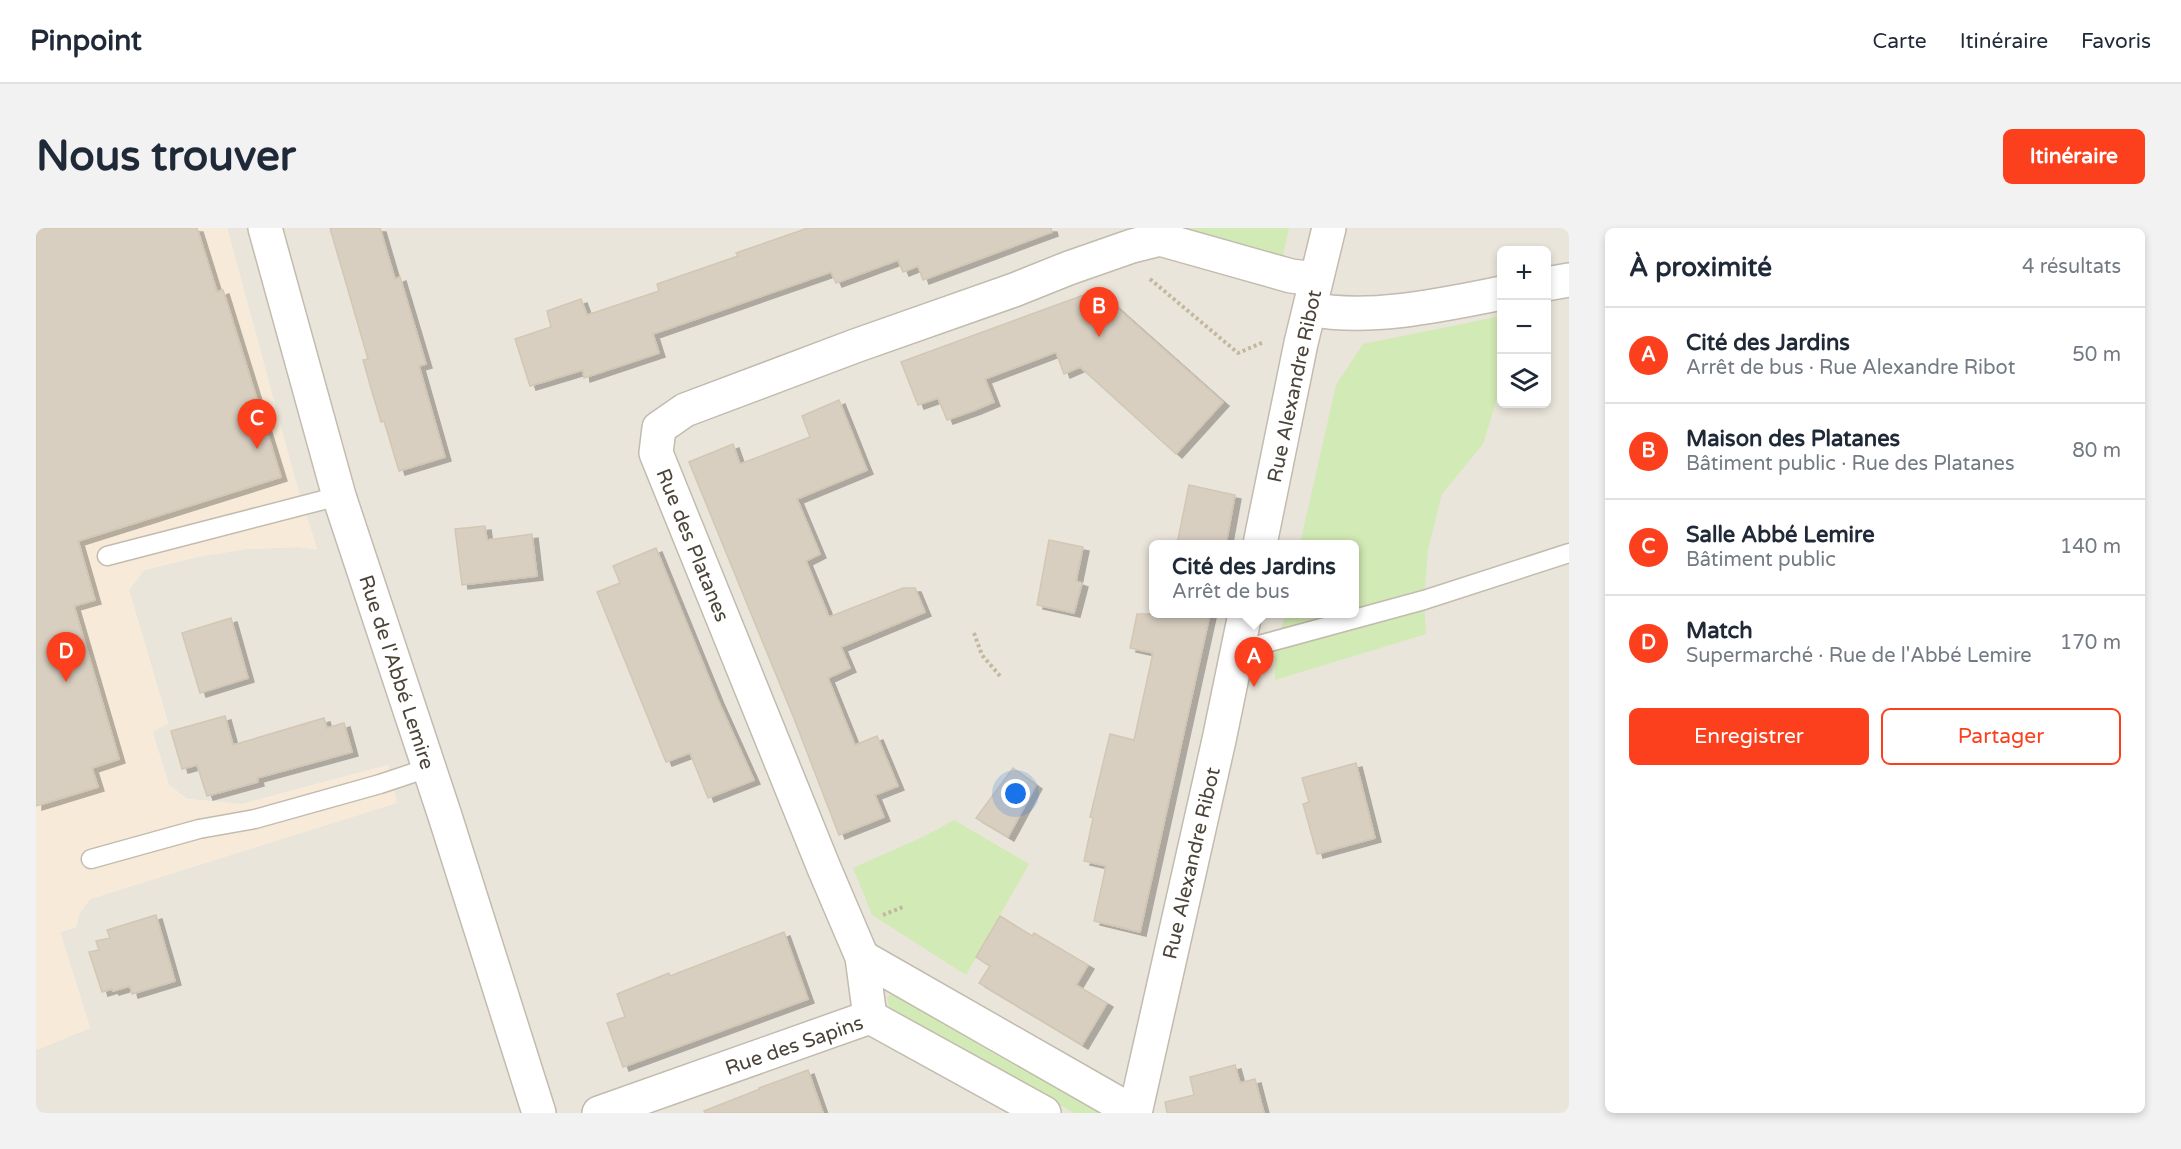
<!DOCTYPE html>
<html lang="fr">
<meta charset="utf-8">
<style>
:root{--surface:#fff;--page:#f2f2f3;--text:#1f2937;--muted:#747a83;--line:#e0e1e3;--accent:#fc3f1d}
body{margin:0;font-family:"Varela Round",sans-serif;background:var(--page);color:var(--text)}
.controls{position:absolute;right:18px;top:18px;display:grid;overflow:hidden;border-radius:9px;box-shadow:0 3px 9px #0003}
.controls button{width:54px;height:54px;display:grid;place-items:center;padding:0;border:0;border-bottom:2px solid var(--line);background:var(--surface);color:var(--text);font:30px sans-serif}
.you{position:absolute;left:980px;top:566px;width:21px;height:21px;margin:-15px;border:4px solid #fff;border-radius:50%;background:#1a73e8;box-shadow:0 0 0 9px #1a73e833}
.badge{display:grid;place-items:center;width:39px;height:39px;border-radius:50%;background:var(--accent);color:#fff;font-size:20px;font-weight:700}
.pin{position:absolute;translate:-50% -50px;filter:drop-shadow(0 2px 3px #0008)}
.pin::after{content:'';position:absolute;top:32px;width:21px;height:18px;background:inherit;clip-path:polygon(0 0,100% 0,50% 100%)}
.popup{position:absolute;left:1113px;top:312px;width:210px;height:78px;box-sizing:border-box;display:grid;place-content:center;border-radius:9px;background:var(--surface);filter:drop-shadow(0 2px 4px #0005);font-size:20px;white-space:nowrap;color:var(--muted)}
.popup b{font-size:22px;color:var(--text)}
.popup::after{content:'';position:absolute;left:50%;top:100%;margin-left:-12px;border:12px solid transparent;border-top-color:var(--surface)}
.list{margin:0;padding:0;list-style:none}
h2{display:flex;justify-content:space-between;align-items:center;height:78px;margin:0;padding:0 24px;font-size:26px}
h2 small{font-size:20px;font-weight:400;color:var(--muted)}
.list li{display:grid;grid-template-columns:39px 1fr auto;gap:18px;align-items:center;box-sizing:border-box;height:96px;padding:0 24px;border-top:2px solid var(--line)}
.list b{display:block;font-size:22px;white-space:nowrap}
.list p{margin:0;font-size:20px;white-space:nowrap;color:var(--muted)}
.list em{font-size:20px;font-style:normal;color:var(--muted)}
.actions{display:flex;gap:12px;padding:18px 24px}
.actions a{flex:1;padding:14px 0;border:2px solid var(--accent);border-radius:9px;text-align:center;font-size:21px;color:var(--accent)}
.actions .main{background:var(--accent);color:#fff}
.icon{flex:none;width:33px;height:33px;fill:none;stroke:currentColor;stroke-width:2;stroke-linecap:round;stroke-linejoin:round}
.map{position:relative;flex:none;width:1533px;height:885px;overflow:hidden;border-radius:9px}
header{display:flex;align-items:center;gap:36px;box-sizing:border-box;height:84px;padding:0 30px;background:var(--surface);border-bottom:2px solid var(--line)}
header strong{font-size:28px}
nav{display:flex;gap:33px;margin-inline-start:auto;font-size:21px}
.intro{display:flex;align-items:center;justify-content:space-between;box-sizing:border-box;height:144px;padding:0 36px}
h1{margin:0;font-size:42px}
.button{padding:15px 27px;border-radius:9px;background:var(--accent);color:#fff;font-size:21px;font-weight:700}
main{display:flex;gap:36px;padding:0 36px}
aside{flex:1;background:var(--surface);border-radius:9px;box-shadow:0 3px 9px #0003}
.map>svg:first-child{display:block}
.residential{fill:#eae5da;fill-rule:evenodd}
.commercial{fill:#f7ead8}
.green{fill:#d2eab5}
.building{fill:#d8cfc1;stroke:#d3c7b4;stroke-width:1.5;filter:url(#shadow)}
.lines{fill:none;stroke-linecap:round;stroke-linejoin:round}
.lane-casing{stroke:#c2bbae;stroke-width:21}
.street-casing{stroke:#c2bbae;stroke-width:36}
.path{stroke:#c4b79f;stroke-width:4;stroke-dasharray:3 3;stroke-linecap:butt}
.lane{stroke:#fff;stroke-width:18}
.street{stroke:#fff;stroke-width:33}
.labels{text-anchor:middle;stroke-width:5;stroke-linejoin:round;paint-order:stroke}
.street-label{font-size:20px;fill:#4b4439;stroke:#fff}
</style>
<header>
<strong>Pinpoint</strong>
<nav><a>Carte</a><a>Itinéraire</a><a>Favoris</a></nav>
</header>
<div class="intro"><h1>Nous trouver</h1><a class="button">Itinéraire</a></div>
<main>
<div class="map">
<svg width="1533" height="885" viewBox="0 0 1533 885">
<defs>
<filter id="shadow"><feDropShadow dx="6" dy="4" stdDeviation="0" flood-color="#0004"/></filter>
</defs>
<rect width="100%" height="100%" fill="#f6f3ec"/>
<!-- residential -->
<path class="residential" d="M191 0H1533V885H0V822L54 800 24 704 40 699 44 684 54 671 360 575 352 537 206 576 151 571 133 557 116 503 132 495 93 362 108 342 161 329 210 321 261 319 281 321 259 251ZM1466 22H1510V176H1466ZM1118 316H1318V386H1118Z"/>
<!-- commercial -->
<path class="commercial" d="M0 0H191L259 251 281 321 261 319 210 321 161 329 108 342 93 362 132 496 116 504 133 557 151 571 206 576 352 537 361 575 54 671 44 684 40 699 24 704 54 800 0 822Z"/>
<!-- green -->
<g class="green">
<path d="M1153 0H1253L1247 27 1203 22 1142 4Z"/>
<path d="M1465 88V158L1447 216 1406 266 1392 322 1388 371 1390 406 1239 452V430L1249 386H1318V316H1264L1300 157 1327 116Z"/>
<path d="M918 592 993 636 930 747 836 687 817 640 889 608Z"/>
<path d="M859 764 1062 878V885H1038L854 783 851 769Z"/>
</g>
<!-- building -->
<g class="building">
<path d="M0 0H161L181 64 187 62 245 249 42 313 59 372 38 378 83 531 56 540 62 559 0 578Z"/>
<path d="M294 0H344L359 51 364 49 390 136 383 138 409 229 363 243 348 193 345 194 337 167 327 132 332 131Z"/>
<path d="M772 0H1015L1016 4 887 52 882 38 867 44 862 32 800 55 795 44 617 106 623 125 548 150 547 142 494 158 479 111 515 99 511 83 545 71 551 87 623 63 621 56 702 28 700 25Z"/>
<path d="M1061 62 1187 174 1140 226 1044 139 1028 146 1020 124 949 151 958 174 939 182 911 192 902 170 882 177 865 134Z"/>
<path d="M803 172 831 242 761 271 784 326 770 333 793 389 867 360H879L889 384 805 419 814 440 792 450 819 517 841 508 862 558 839 567 848 589 803 607 757 488 653 234 697 216 704 236 774 209 766 188Z"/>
<path d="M1153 257 1199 267 1190 316H1141Z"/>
<path d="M449 298 451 312 496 306 501 348 426 357 419 301Z"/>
<path d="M1013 312 1047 319 1040 353 1046 355 1038 385 1001 377Z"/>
<path d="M620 320 682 472 718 552 672 570 654 525 630 534 561 364 584 355 577 338Z"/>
<path d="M1101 386H1174L1104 704 1058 693 1070 638 1048 633 1057 590 1054 589 1074 506 1098 512 1117 425 1094 420Z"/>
<path d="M195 390 212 450 164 465 146 405Z"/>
<path d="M189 488 197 517 288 490 291 500 308 495 316 524 221 550 222 554 171 568 161 537 146 541 135 503Z"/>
<path d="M1320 535 1339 610 1281 626 1267 576 1273 574 1266 550Z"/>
<path d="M977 540 1000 557 972 609 940 590Z"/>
<path d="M120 687 139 753 96 766 94 758 77 763 76 761 66 764 53 724 63 722 60 713 74 710 71 702Z"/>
<path d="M964 688 996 708 998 705 1052 737 1040 757 1071 775 1046 817 943 755 954 738 940 729Z"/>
<path d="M748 704 772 771 587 839 571 795 589 789 581 766 633 745 634 748Z"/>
<path d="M1199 837 1204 855 1219 851 1228 885H1131L1129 874 1158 867 1154 849Z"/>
<path d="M772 842 787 885H669L668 883 724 861 723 860Z"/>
</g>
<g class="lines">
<defs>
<g id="lane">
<path d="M71 328 303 268"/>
<path d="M1201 423 1388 372 1533 325"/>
<path d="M55 631 163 601 219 591 344 556 392 540"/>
</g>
<g id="street">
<path d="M229 0 303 268 409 588 503 885"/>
<path d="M1510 56 1533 52"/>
<path d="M1274 81C1333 93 1406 77 1466 65"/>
<path d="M1224 316 1265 115 1293 0"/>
<path d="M826 729 1099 885 1183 512 1209 386"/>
<path d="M834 789 826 729 788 640 620 225 623 200 649 182 819 118 978 62 1033 40 1096 18 1124 11 1255 48 1280 51"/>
<path d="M563 885 834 789 1008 885"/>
</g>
</defs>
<!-- lane casing -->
<use href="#lane" class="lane-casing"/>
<!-- street casing -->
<use href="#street" class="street-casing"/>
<!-- path -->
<g class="path">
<path d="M1114 51 1202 125 1228 114"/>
<path d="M938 405 946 427 964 448"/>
<path d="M847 687 867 679"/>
</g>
<!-- lane -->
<use href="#lane" class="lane"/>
<!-- street -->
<use href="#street" class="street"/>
</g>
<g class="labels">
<!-- street labels -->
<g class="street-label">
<text transform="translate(1258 158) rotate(-78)" y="7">Rue Alexandre Ribot</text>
<text transform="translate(657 317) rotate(68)" y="7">Rue des Platanes</text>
<text transform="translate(361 444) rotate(72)" y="7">Rue de l'Abbé Lemire</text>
<text transform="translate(1155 635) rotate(-77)" y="7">Rue Alexandre Ribot</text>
<text transform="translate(758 817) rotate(-19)" y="7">Rue des Sapins</text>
</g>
</g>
</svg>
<div class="controls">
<button>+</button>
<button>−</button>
<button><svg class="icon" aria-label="layers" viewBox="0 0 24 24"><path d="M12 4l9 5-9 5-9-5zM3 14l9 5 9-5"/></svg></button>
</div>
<div class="you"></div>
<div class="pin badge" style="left:1218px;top:459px">A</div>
<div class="popup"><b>Cité des Jardins</b>Arrêt de bus</div>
<div class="pin badge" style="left:1063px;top:109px">B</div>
<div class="pin badge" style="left:221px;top:221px">C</div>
<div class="pin badge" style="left:30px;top:454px">D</div>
</div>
<aside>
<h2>À proximité<small>4 résultats</small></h2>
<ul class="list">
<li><span class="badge">A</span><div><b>Cité des Jardins</b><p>Arrêt de bus · Rue Alexandre Ribot</p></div><em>50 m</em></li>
<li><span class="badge">B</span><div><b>Maison des Platanes</b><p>Bâtiment public · Rue des Platanes</p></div><em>80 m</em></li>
<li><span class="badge">C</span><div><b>Salle Abbé Lemire</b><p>Bâtiment public</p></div><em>140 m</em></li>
<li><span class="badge">D</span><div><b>Match</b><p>Supermarché · Rue de l'Abbé Lemire</p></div><em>170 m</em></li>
</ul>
<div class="actions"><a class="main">Enregistrer</a><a>Partager</a></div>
</aside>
</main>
